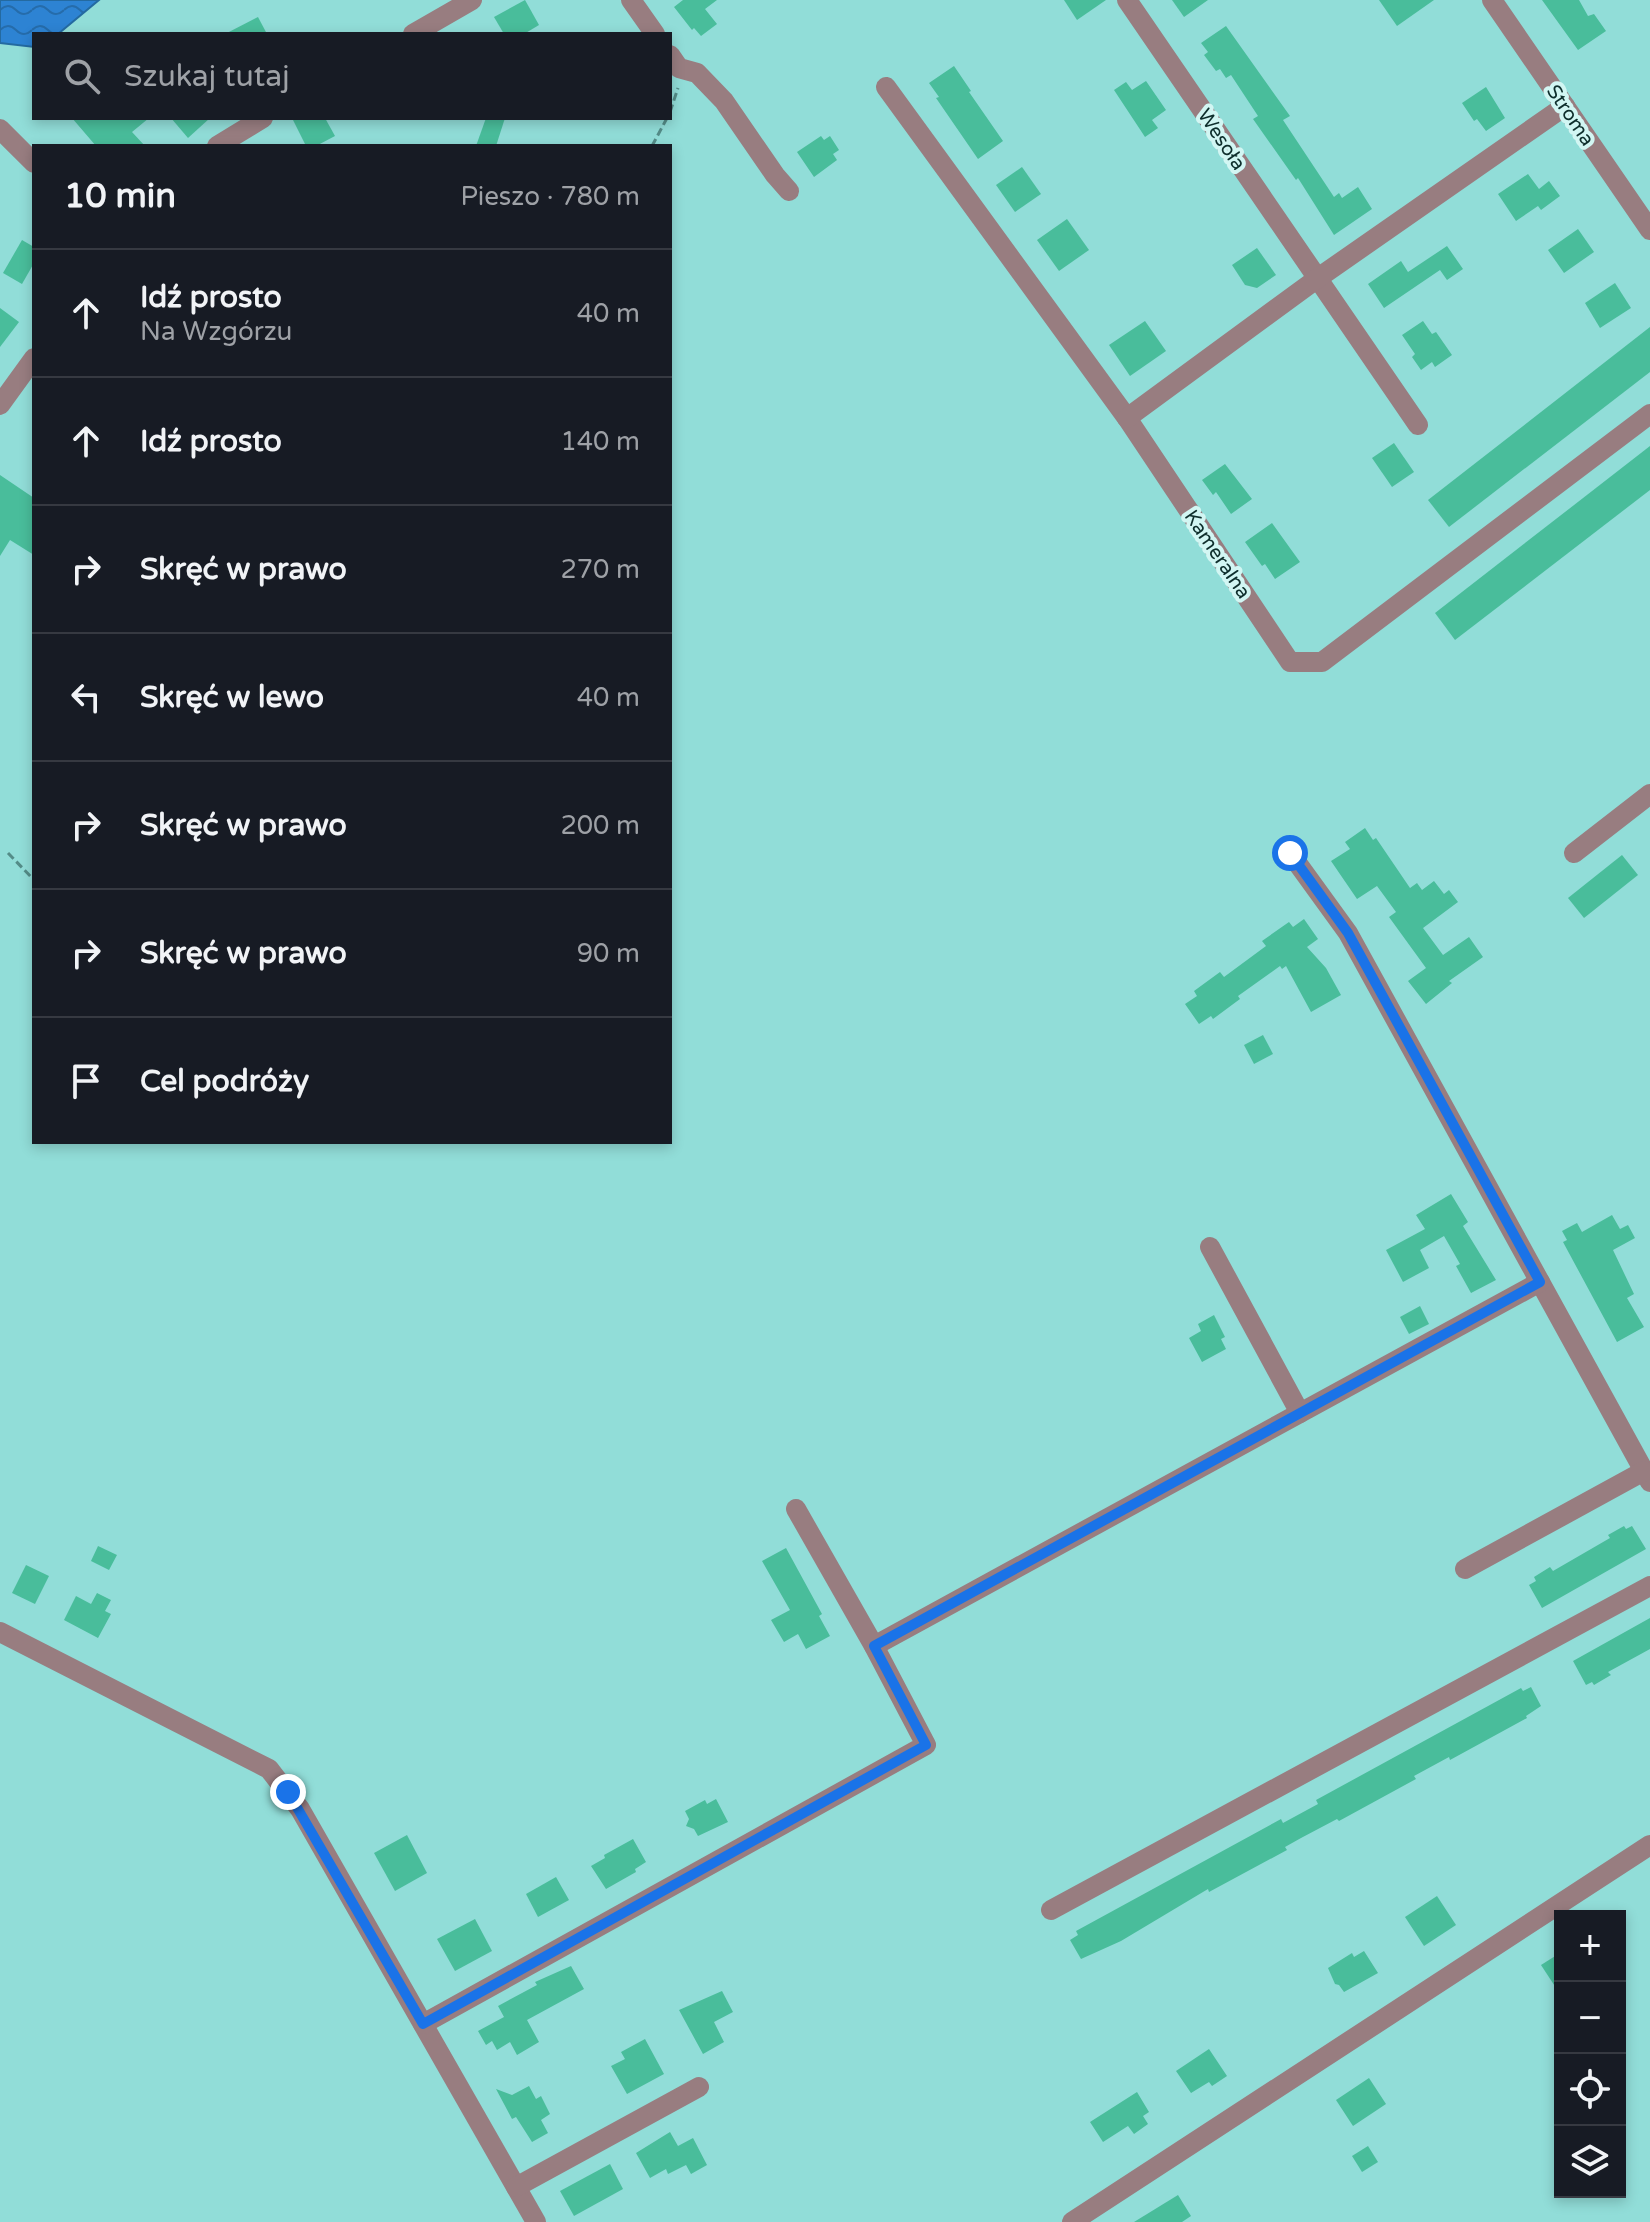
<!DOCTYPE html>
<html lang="pl">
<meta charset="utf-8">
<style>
:root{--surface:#171b24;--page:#20242c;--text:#f1f3f6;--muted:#9ea1a6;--line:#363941}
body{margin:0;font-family:"Varela Round",sans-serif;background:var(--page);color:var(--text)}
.controls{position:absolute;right:24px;bottom:24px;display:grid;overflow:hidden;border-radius:0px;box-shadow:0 4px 12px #0003}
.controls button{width:72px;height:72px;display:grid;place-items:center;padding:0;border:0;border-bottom:2px solid var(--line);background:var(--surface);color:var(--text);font:40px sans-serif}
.stop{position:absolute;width:24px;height:24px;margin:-18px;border:6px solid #1a73e8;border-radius:50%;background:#fff}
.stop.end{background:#1a73e8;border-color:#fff;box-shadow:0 2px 8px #0008}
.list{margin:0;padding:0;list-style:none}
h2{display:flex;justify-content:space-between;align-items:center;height:104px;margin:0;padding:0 32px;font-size:34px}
h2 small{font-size:26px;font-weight:400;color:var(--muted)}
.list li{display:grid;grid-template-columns:52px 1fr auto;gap:24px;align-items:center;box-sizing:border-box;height:128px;padding:0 32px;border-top:2px solid var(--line)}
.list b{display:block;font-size:30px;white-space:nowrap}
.list p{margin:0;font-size:26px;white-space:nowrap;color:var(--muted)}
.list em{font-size:26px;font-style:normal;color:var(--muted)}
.icon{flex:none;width:44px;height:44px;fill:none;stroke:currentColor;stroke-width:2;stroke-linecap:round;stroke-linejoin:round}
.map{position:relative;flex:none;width:1650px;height:2222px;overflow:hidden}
.search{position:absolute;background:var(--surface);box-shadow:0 4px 12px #0003;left:32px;top:32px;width:640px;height:88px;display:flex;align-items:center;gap:20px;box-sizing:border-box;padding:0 28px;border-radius:0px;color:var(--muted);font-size:30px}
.panel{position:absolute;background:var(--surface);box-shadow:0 4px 12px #0003;left:32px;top:144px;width:640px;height:1000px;border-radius:0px}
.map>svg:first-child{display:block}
.water{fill:url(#water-waves);stroke:#246aa1;stroke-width:2}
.building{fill:#49bd9b}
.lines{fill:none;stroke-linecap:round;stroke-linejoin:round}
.path{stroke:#548c88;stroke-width:3;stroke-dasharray:8 4;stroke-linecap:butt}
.minor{stroke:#987d80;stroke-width:20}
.route{stroke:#1a73e8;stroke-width:10}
.labels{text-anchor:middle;stroke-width:8;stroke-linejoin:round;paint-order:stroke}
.street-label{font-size:20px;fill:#0e2e2c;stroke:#d2f6f3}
</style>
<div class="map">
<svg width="1650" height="2222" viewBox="0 0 1650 2222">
<defs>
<pattern id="water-waves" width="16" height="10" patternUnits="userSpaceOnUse" patternTransform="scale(2)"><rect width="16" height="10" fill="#2d83d3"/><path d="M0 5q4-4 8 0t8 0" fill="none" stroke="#256cab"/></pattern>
</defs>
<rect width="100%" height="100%" fill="#91ddd8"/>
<!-- water -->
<path class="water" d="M0 0H99L58 34H34V47L0 43Z"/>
<!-- building -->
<g class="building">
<path d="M525 0 539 25 524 34H504L494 17Z"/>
<path d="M683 0H717L705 9 717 24 701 36 694 28 692 30 674 7Z"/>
<path d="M1064 0H1106L1077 20Z"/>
<path d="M1172 0H1208L1184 17Z"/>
<path d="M1379 0H1434L1397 26Z"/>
<path d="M1542 0H1579L1588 16 1594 14 1606 31 1578 50Z"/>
<path d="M258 17 267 34H225Z"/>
<path d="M1226 26 1290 116 1283 120 1334 197 1339 193 1342 198 1358 187 1372 209 1334 235 1298 178 1296 180 1253 119 1258 116 1231 75 1226 78 1220 69 1216 71 1204 55 1208 52 1201 43Z"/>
<path d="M954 66 971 91 969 92 1003 141 978 159 936 98 939 97 929 83Z"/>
<path d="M1146 81 1166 110 1152 120 1158 128 1145 137 1114 90 1126 82 1132 90Z"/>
<path d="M1486 87 1505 118 1486 131 1477 119 1474 121 1462 103Z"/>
<path d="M72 118H149L132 132 145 146H96Z"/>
<path d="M171 118H210L188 138Z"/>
<path d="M292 118H325L335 136 316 146H306Z"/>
<path d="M486 118H505L496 146H476Z"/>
<path d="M821 136 824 140 830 136 839 150 833 154 837 160 814 177 797 152Z"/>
<path d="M1022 167 1041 194 1015 212 996 185Z"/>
<path d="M1528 174 1539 189 1549 181 1560 196 1541 210 1538 206 1516 221 1498 194Z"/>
<path d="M1067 219 1089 250 1059 271 1037 240Z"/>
<path d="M1578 229 1594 252 1564 273 1548 250Z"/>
<path d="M22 240 34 247V263L22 284 3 273Z"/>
<path d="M1447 246 1463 269 1447 280 1440 270 1384 308 1368 284 1401 261 1408 272Z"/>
<path d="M1257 248 1276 275 1257 288 1245 285 1232 265Z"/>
<path d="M1615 283 1631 308 1600 328 1585 303Z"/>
<path d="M0 308 19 322 0 347Z"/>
<path d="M1145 321 1166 351 1130 376 1109 345Z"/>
<path d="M1423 321 1432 334 1436 332 1452 355 1435 367 1432 362 1421 370 1412 357 1415 354 1402 335Z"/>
<path d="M1650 327V372L1449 527 1428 500Z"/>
<path d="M1394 443 1414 472 1392 487 1372 458Z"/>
<path d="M1650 446V490L1455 640 1435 613Z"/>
<path d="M1225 464 1252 499 1231 514 1216 492 1213 495 1202 480Z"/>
<path d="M0 475 34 498V555L10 540 0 556Z"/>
<path d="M1272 523 1300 562 1275 579 1265 564 1262 566 1245 542Z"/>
<path d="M1365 828 1373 840 1376 838 1410 888 1417 883 1422 890 1434 881 1444 894 1449 890 1458 902 1423 928 1443 955 1469 937 1483 957 1449 981 1452 983 1426 1004 1408 981 1426 968 1389 917 1396 912 1377 886 1357 899 1331 861 1350 849 1345 842Z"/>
<path d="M1622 855 1638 875 1584 918 1568 898Z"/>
<path d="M1304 919 1318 939 1307 947 1326 968 1341 995 1311 1012 1286 966 1282 969 1280 966 1238 996 1240 999 1213 1019 1211 1016 1199 1024 1185 1004 1197 996 1194 991 1220 972 1224 977 1266 946 1262 941 1289 922 1293 927Z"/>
<path d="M1263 1035 1273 1054 1254 1064 1244 1045Z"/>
<path d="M1451 1194 1468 1222 1463 1226 1496 1280 1471 1293 1456 1266 1460 1264 1444 1236 1420 1250 1429 1268 1403 1282 1386 1250 1425 1229 1416 1215Z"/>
<path d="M1612 1215 1620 1229 1628 1225 1635 1238 1613 1250 1634 1294 1627 1298 1644 1327 1617 1342 1563 1242 1567 1240 1562 1231 1577 1223 1582 1232Z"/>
<path d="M1420 1306 1429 1324 1409 1334 1400 1317Z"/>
<path d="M1214 1315 1225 1337 1221 1339 1226 1349 1202 1362 1189 1338 1201 1331 1198 1324Z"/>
<path d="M1624 1526 1626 1529 1632 1526 1646 1549 1542 1608 1529 1585 1536 1581 1534 1577 1550 1567 1553 1571 1610 1538 1608 1535Z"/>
<path d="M98 1546 117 1555 109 1570 91 1561Z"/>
<path d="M786 1548 822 1614 819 1616 830 1636 806 1649 798 1634 784 1642 771 1620 790 1610 762 1561Z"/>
<path d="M26 1565 49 1576 35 1604 12 1593Z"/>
<path d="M97 1593 111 1600 105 1611 111 1614 98 1638 64 1620 76 1596 91 1604Z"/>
<path d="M1650 1618V1649L1608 1672 1611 1675 1594 1685 1592 1682 1586 1685 1573 1661Z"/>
<path d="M1531 1687 1541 1706 1526 1716 1527 1718 1450 1760 1449 1757 1414 1776 1416 1779 1339 1821 1337 1819 1301 1838 1285 1847 1287 1850 1209 1892 1208 1889 1121 1941 1081 1959 1070 1940 1078 1935 1076 1931 1281 1819 1283 1823 1318 1804 1316 1800 1521 1688 1523 1691Z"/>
<path d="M716 1799 728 1822 698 1836 694 1829 686 1826 689 1819 685 1811 705 1800 707 1804Z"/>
<path d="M407 1835 427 1873 395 1891 374 1853Z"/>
<path d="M633 1839 646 1862 635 1869 636 1872 606 1889 591 1866 605 1858 604 1855Z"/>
<path d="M556 1877 569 1900 538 1917 526 1894Z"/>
<path d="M1437 1896 1456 1925 1424 1946 1405 1917Z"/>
<path d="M475 1919 492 1951 455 1971 437 1939Z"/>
<path d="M1364 1951 1378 1973 1344 1992 1339 1985 1335 1984 1328 1968 1352 1953 1354 1957Z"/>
<path d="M1560 1953V1994L1541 1965Z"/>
<path d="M571 1966 584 1989 527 2020 539 2042 517 2055 510 2042 497 2050 492 2041 486 2045 478 2031 504 2017 498 2006 537 1985 535 1982Z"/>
<path d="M722 1991 733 2012 714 2022 724 2042 703 2054 679 2010Z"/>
<path d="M645 2039 664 2074 627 2094 611 2066 625 2059 621 2052Z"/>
<path d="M1209 2049 1227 2076 1212 2086 1209 2082 1191 2093 1176 2071Z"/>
<path d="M1369 2078 1386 2104 1353 2126 1336 2100Z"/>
<path d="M529 2086 536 2099 541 2096 550 2114 541 2120 548 2133 532 2142 516 2117 512 2119 496 2089 512 2095Z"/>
<path d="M1137 2092 1149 2112 1143 2116 1148 2124 1134 2134 1128 2126 1103 2142 1090 2122Z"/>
<path d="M670 2132 678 2146 693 2138 707 2165 691 2174 686 2165 668 2174 666 2169 650 2178 636 2153Z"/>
<path d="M1368 2146 1378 2162 1362 2172 1352 2156Z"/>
<path d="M610 2164 623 2189 574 2216 560 2191Z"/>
<path d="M1178 2195 1191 2216 1182 2222H1134Z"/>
</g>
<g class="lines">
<!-- path -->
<g class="path">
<path d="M670 112 678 88"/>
<path d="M652 146 667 118"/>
<path d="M8 853 34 880"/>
</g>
<!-- minor -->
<g class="minor">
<path d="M631 0 655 34"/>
<path d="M1127 0 1418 425"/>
<path d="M1492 0 1650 230"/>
<path d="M413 34 472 0"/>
<path d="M670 55 679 68 697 73 724 101 775 175 789 191"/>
<path d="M886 87 1127 418 1290 662H1322L1650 414"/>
<path d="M0 129 34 163"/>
<path d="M217 146 263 118"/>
<path d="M0 405 34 358"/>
<path d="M1127 418 1318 278 1565 106"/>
<path d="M1290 853 1348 933 1650 1482"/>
<path d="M1574 853 1650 794"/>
<path d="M1210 1247 1300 1413 1540 1282"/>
<path d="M1465 1569 1644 1471"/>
<path d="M0 1632 269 1769 300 1809 536 2222"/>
<path d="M874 1646 1300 1413"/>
<path d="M1051 1910 1650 1586"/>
<path d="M423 2024 926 1745 874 1646 796 1509"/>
<path d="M516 2187 699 2087"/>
<path d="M1072 2222 1650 1845"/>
</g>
</g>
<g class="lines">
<!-- route -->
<path class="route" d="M288 1792 423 2024 926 1745 874 1646 1540 1282 1348 933 1290 853"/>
</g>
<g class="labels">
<!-- street labels -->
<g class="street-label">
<text transform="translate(1571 115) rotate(56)" y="7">Stroma</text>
<text transform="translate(1222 139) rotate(56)" y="7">Wesoła</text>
<text transform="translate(1218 554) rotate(56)" y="7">Kameralna</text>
</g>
</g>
</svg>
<div class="controls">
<button>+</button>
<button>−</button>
<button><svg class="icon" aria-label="locate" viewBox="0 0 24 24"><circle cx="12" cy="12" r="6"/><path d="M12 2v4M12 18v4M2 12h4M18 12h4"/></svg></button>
<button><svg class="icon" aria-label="layers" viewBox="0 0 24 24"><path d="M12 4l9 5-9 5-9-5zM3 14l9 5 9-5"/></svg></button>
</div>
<div class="stop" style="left:1290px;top:853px"></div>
<div class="stop end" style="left:288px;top:1792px"></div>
<div class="search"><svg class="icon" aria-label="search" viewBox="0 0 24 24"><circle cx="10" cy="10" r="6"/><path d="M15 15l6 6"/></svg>Szukaj tutaj</div>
<section class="panel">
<h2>10 min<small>Pieszo · 780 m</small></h2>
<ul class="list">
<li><svg class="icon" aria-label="ahead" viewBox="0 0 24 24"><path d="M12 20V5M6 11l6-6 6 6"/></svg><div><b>Idź prosto</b><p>Na Wzgórzu</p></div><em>40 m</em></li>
<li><svg class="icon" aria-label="ahead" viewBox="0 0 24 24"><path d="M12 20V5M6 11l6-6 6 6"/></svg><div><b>Idź prosto</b></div><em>140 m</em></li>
<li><svg class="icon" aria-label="right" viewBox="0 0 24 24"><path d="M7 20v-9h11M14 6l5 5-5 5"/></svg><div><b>Skręć w prawo</b></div><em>270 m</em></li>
<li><svg class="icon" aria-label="left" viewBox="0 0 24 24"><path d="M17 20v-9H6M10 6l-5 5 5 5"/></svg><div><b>Skręć w lewo</b></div><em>40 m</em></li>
<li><svg class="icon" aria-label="right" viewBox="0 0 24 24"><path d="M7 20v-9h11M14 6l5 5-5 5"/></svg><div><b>Skręć w prawo</b></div><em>200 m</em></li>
<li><svg class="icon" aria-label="right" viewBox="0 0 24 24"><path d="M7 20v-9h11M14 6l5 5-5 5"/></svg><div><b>Skręć w prawo</b></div><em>90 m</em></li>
<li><svg class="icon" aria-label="arrive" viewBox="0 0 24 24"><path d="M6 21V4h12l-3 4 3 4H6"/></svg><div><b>Cel podróży</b></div></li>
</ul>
</section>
</div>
